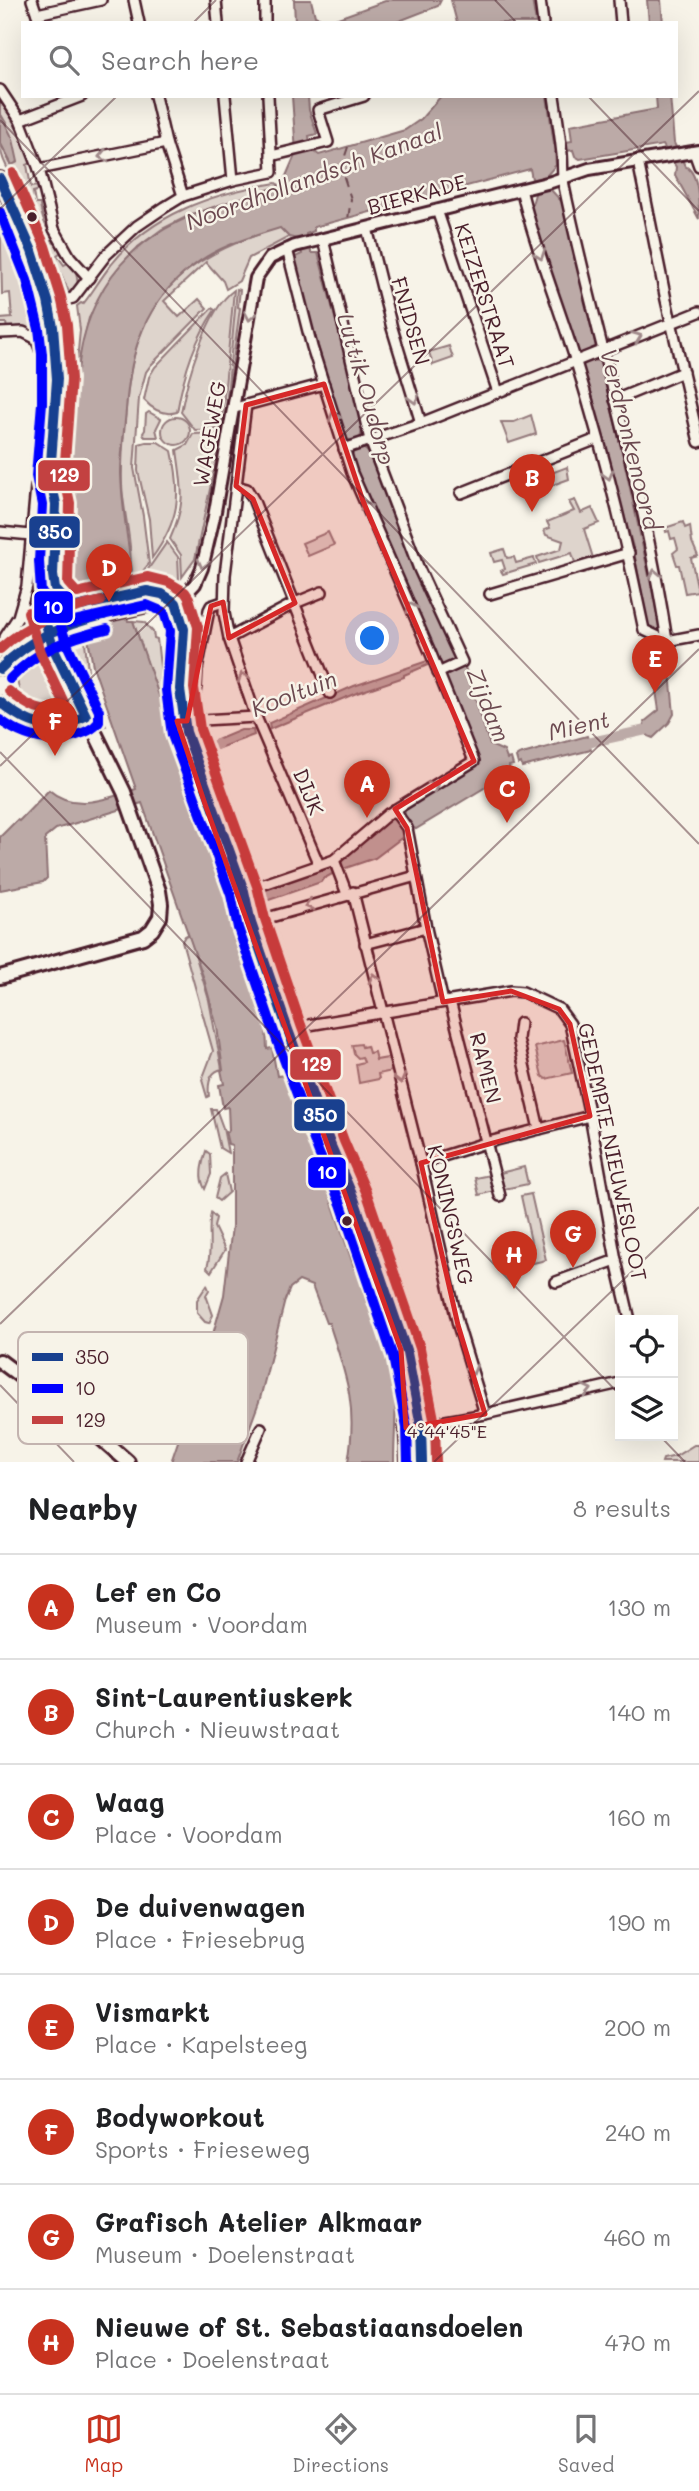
<!DOCTYPE html>
<meta charset="utf-8">
<style>
:root{--surface:#fff;--page:#f6f6f6;--text:#202124;--muted:#757577;--line:#e0e0e0;--accent:#c8321e}
body{margin:0;font-family:Mali,sans-serif;background:var(--page);color:var(--text)}
.controls{position:absolute;right:21px;bottom:21px;display:grid;overflow:hidden;border-radius:0px;box-shadow:0 7px 28px #0002}
.controls button{width:63px;height:63px;display:grid;place-items:center;padding:0;border:0;border-bottom:2px solid var(--line);background:var(--surface);color:var(--text);font:35px sans-serif}
.you{position:absolute;left:373px;top:639px;width:24px;height:24px;margin:-18px;border:5px solid #fff;border-radius:50%;background:#1a73e8;box-shadow:0 0 0 10px #1a73e833}
.badge{display:grid;place-items:center;width:46px;height:46px;border-radius:50%;background:var(--accent);color:#fff;font-size:23px;font-weight:700}
.pin{position:absolute;translate:-50% -58px;filter:drop-shadow(0 2px 4px #0008)}
.pin::after{content:'';position:absolute;top:37px;width:24px;height:21px;background:inherit;clip-path:polygon(0 0,100% 0,50% 100%)}
.list{margin:0;padding:0;list-style:none}
h2{display:flex;justify-content:space-between;align-items:center;height:91px;margin:0;padding:0 28px;font-size:30px}
h2 small{font-size:23px;font-weight:400;color:var(--muted)}
.list li{display:grid;grid-template-columns:46px 1fr auto;gap:21px;align-items:center;box-sizing:border-box;height:105px;padding:0 28px;border-top:2px solid var(--line)}
.list b{display:block;font-size:26px;white-space:nowrap}
.list p{margin:0;font-size:23px;white-space:nowrap;color:var(--muted)}
.list em{font-size:23px;font-style:normal;color:var(--muted)}
.icon{flex:none;width:38px;height:38px;fill:none;stroke:currentColor;stroke-width:2;stroke-linecap:round;stroke-linejoin:round}
.map{position:relative;flex:none;width:699px;height:1462px;overflow:hidden}
.search{position:absolute;background:var(--surface);box-shadow:0 7px 28px #0002;left:21px;right:21px;top:21px;height:77px;display:flex;align-items:center;gap:18px;box-sizing:border-box;padding:0 24px;border-radius:0px;color:var(--muted);font-size:26px}
.sheet{height:931px;background:var(--surface)}
nav{display:flex;justify-content:space-around;align-items:center;box-sizing:border-box;height:98px;border-top:2px solid var(--line);background:var(--surface);font-size:19px;color:var(--muted)}
nav a{display:grid;justify-items:center;gap:4px}
nav .on{color:var(--accent)}
.map>svg:first-child{display:block}
.green{fill:#ded4cc;stroke:#947a7c;stroke-width:2}
.water{fill:#bcaaa7;stroke:#8e7275;stroke-width:2}
.lines{fill:none;stroke-linecap:round;stroke-linejoin:round}
.canal{stroke:#bcaaa7;stroke-width:10}
.ferry{stroke:#6c4950;stroke-width:2;stroke-dasharray:9 7;stroke-linecap:butt}
.minor-casing{stroke:#4a1f2b;stroke-width:14}
.tertiary-casing{stroke:#4a1f2b;stroke-width:16}
.secondary-casing{stroke:#4a1f2b;stroke-width:18}
.minor{stroke:#f7f3e8;stroke-width:9}
.tertiary{stroke:#f7f3e8;stroke-width:10}
.secondary{stroke:#f7f3e8;stroke-width:12}
.bus-1-casing{stroke:#f7f3e8;stroke-width:16}
.bus-2-casing{stroke:#f7f3e8;stroke-width:16}
.bus-3-casing{stroke:#f7f3e8;stroke-width:16}
.bus-1{stroke:#19408f;stroke-width:10}
.bus-2{stroke:#00f;stroke-width:10}
.bus-3{stroke:#c34141;stroke-width:10}
.oneway{stroke:#a0898a}
.marked{fill:#d62828;fill-opacity:0.2;stroke:#d62828;stroke-width:5;stroke-linejoin:round}
.ticks{fill:none;stroke:#4a1f2b;stroke-width:2;stroke-opacity:0.45}
.bus-dot{fill:#4a1f2b;stroke:#f7f3e8;stroke-width:2.5}
.labels{text-anchor:middle;stroke-width:5;stroke-linejoin:round;paint-order:stroke}
.street-label{font-size:21px;fill:#4a1f2b;stroke:#f7f3e8}
.water-label{font-size:23px;font-style:italic;fill:#6c4950;stroke:#f7f3e8}
.key{fill:#f7f3e8;stroke:#c3b3af;stroke-width:2}
.key-label{font-size:19px;fill:#4a1f2b}
.ticks-label{font-size:18px;text-anchor:middle;fill:#4a1f2b;stroke:#f7f3e8;stroke-width:5;stroke-linejoin:round;paint-order:stroke}
.line-badge{stroke:#f7f3e8;stroke-width:2.5}
.badge-label{font-size:19px;text-anchor:middle;font-weight:bold;fill:#fff}
</style>
<div class="map">
<svg width="699" height="1462" viewBox="0 0 699 1462">
<rect width="100%" height="100%" fill="#f7f3e8"/>
<filter id="ink" filterUnits="userSpaceOnUse"><feTurbulence type="fractalNoise" baseFrequency=".0143" numOctaves="2"/><feDisplacementMap in="SourceGraphic" scale="14" xChannelSelector="R" yChannelSelector="G"/><feConvolveMatrix kernelMatrix="1 2 1 2 8 2 1 2 1" color-interpolation-filters="sRGB"/></filter>
<g filter="url(#ink)">
<!-- green -->
<g class="green">
<path d="M0 95C9 111 19 138 28 147L27 150 32 163 27 165 31 187 39 186 40 190 33 192 35 204H42L40 206 45 227H48L55 241 50 240 45 229H43C40 222 37 215 33 208 22 187 0 167 0 142L11 165 16 161 6 123 0 113Z"/>
<path d="M276 183 279 185 271 189 192 214 162 229 138 247 89 318 80 356 66 478 80 330 77 306 81 303 83 304C93 292 101 277 111 265 152 213 214 193 276 183Z"/>
<path d="M0 204 36 322 37 328H33L31 331 22 327 7 329 6 323H0V319L12 318 10 293 2 294Z"/>
<path d="M280 227 289 237 249 258 239 281 226 289 223 281 206 262 164 301 179 317 199 299 207 308 151 365 146 372 139 398 134 468 143 516 149 564 133 582 127 584C137 553 123 516 122 484 121 459 124 434 126 409 134 298 177 260 280 227Z"/>
<path d="M42 237 66 294V295L53 291 44 262 40 238Z"/>
<path d="M48 242 56 243 64 256 60 253 57 255 64 265 68 263 66 258 76 271 78 285 70 295Z"/>
<path d="M237 289 240 290 238 307 240 308 224 428Z"/>
<path d="M234 290 221 429 195 430 181 412C187 380 206 310 234 290Z"/>
<path d="M212 308 215 310C194 340 183 377 177 412 163 416 153 410 144 400L149 377 155 367Z"/>
<path d="M449 346 453 358 433 365 429 352Z"/>
<path d="M149 412 161 419 156 429 158 437H145L143 433 145 430 146 414Z"/>
<path d="M531 415 536 434 509 443 501 422H514Z"/>
<circle cx="176" cy="431" r="14"/>
<path d="M222 433 195 559 182 577 181 555 170 539C187 501 182 489 177 450L187 445 193 434Z"/>
<path d="M146 442H158L172 451C182 495 179 521 152 558L149 519 138 471 139 444Z"/>
<path d="M567 467 569 479 536 491 530 481Z"/>
<path d="M575 500 581 513 592 508 599 523 584 529 594 561 576 566 572 553 539 563 537 557 561 549 563 541 546 535 544 530 550 528 547 522 574 511 569 502Z"/>
<path d="M683 522 685 528 690 526 692 542 698 556 691 558 698 591 685 593 679 565H677L673 553 678 549 675 538 671 539 669 531 666 532 665 528Z"/>
<path d="M65 527 76 596C54 580 63 551 65 527Z"/>
<path d="M328 532 334 545 308 556 302 543Z"/>
<path d="M167 542 178 557 179 579 154 580 142 583 140 581Z"/>
<path d="M504 549 507 558 514 557 516 563 534 558 536 564 503 574 501 571 505 569 502 560 494 562 491 553Z"/>
<path d="M140 595 149 596 148 601 64 619 76 611Z"/>
<path d="M133 621 144 622 153 632 154 638 157 639 164 704 162 707Z"/>
<path d="M77 638 85 642 89 679 106 726 103 727 71 663 64 640Z"/>
<path d="M38 654 58 701 53 710C33 710 9 691 21 670 25 663 32 659 38 654Z"/>
<path d="M189 934 209 1000 222 1069C208 1072 208 1087 209 1096L207 1097 202 1080 213 1051 182 941 185 936Z"/>
<path d="M564 1040 572 1073 546 1079 542 1076 535 1047Z"/>
<path d="M361 1044 362 1047 367 1046 369 1053 374 1052 376 1060 388 1058 392 1071 378 1074 379 1079 359 1083 356 1064 364 1062 362 1057 358 1058 354 1054 352 1045Z"/>
<path d="M211 1109H216L223 1128 228 1153 220 1148Z"/>
<path d="M206 1151 210 1154 211 1174 205 1189C198 1177 202 1164 206 1151Z"/>
<path d="M524 1167 528 1184 504 1189 500 1173Z"/>
<path d="M225 1174 229 1192 219 1201 215 1198 220 1178Z"/>
<path d="M490 1175 494 1191 479 1195 475 1178Z"/>
<path d="M531 1194 546 1260 525 1265 523 1254 519 1255 518 1250 532 1246 521 1196Z"/>
<path d="M211 1213 216 1218 214 1227 225 1250 211 1272 207 1268C213 1249 207 1232 211 1213Z"/>
<path d="M207 1285 209 1290 206 1295 213 1315 209 1323 205 1322 197 1313V1300Z"/>
<path d="M694 1445H699V1462H662L663 1459 676 1456Z"/>
</g>
<!-- water -->
<g class="water">
<path d="M294 0H311L315 16 327 22 388 0H441L438 6 394 23H295Z"/>
<path d="M451 0H532L536 23H457Z"/>
<path d="M647 0H661L663 23H649Z"/>
<path d="M292 96H308L309 110 317 134 309 136 311 149 319 155 405 130 421 119 441 96H547L554 144 572 141 570 125 657 109 656 96H670L674 143 685 166C699 173 699 201 699 219L675 175 676 167 663 145 580 159 575 156 573 150 555 153 556 165 547 175 551 190 563 203 596 347 591 353 594 360 600 362 622 451 659 622 648 624 633 547 582 367 585 363 582 355 579 354 530 211 535 194 530 169 314 227V231L306 234V236H310L311 253H318L363 424 360 440 353 442 344 437 300 283 295 257 302 254 298 239 289 237 280 228C250 237 218 246 193 266 144 303 130 351 126 410 124 432 121 453 121 474 122 506 127 538 132 570L127 584 120 586 128 621H133L231 903 330 866 334 873 323 879 321 882 234 912 242 947 271 1025 267 1024 266 1027 267 1049 272 1048 277 1076 284 1075 285 1080 291 1083 355 1270 362 1276C373 1305 390 1337 394 1369 398 1399 394 1432 394 1462H348C358 1406 346 1375 329 1323H326L312 1286 299 1281 290 1288 285 1300 260 1399 237 1462H171L204 1366 224 1295 232 1226V1145L228 1144 225 1131 228 1132 229 1130 228 1107 223 1108 219 1085 224 1084 221 1070H223L217 1027 204 979 142 803 56 829 45 838 47 878 43 882 0 890V837L17 820 19 821 49 790C74 812 108 799 136 789L93 666 80 595 76 594C72 572 65 548 65 526 66 490 70 455 73 419 76 393 77 366 83 340 107 240 183 214 271 189L283 183 296 153Z"/>
<path d="M0 113 13 139 18 162 12 165 0 142Z"/>
<path d="M362 447 369 453 396 525 456 657 454 663 446 666 437 661 404 675V677L354 694 270 729 269 723 354 686 436 658 351 457 355 449Z"/>
<path d="M669 662 674 714 669 723 653 738 648 736 644 722 659 710 652 665Z"/>
<path d="M465 667 490 745 504 751 507 759 511 758 513 765 509 766V773L416 829 410 826 403 831 404 836 375 858 343 869 341 863 344 857 390 818 398 822 405 817V808L475 767 478 759 444 677 448 673V671Z"/>
<path d="M241 730H253L254 735 208 752 205 745Z"/>
<path d="M587 736 591 750 522 767 521 763 518 764 516 757 519 755Z"/>
</g>
<g class="lines">
<!-- canal -->
<g class="canal">
<path d="M651 613 661 674"/>
<path d="M578 745 646 730 657 722"/>
<path d="M170 762 218 744"/>
</g>
<!-- ferry -->
<path class="ferry" d="M348 147 341 168 351 199 348 219"/>
<defs>
<g id="minor">
<path d="M32 0 40 23"/>
<path d="M134 0 139 23"/>
<path d="M216 0 218 23"/>
<path d="M265 0V23"/>
<path d="M540 0 543 23"/>
<path d="M619 0 621 23"/>
<path d="M37 14 101 0"/>
<path d="M0 90 20 120 39 169 54 229 70 257 89 278"/>
<path d="M155 96 166 143 183 196"/>
<path d="M225 96 233 180"/>
<path d="M554 96C557 115 560 135 562 154 563 165 562 175 564 186 596 338 644 487 667 641"/>
<path d="M20 120 82 96"/>
<path d="M694 152 699 166"/>
<path d="M271 156 328 142 318 110 364 96"/>
<path d="M638 161 666 300 699 442"/>
<path d="M39 169 166 143"/>
<path d="M521 189C535 248 558 304 576 362 603 450 626 540 644 630L667 641"/>
<path d="M437 210 498 392"/>
<path d="M367 228 392 328 421 423"/>
<path d="M323 239 370 440 419 569 462 662 438 673"/>
<path d="M48 304 73 298 106 255 137 226 165 207 183 196 233 180 272 172 268 96"/>
<path d="M0 333 23 332 35 338C46 356 44 378 44 398L27 586 18 617 5 637"/>
<path d="M615 400 683 372"/>
<path d="M246 405 225 575 224 613 229 638 256 717 319 865"/>
<path d="M235 408 324 384"/>
<path d="M344 449 421 423 699 312"/>
<path d="M236 486 247 489 253 499 330 693"/>
<path d="M461 493 597 439"/>
<path d="M0 532 31 535"/>
<path d="M490 594 629 553"/>
<path d="M229 638 295 603 322 592"/>
<path d="M667 641 699 635"/>
<path d="M184 721 256 717"/>
<path d="M187 721 195 706 197 670 209 610 211 606 223 602"/>
<path d="M394 810 407 828 426 928 443 1002"/>
<path d="M334 860 347 894"/>
<path d="M241 892 334 860 388 814 474 761 431 654 352 473 312 347 287 249"/>
<path d="M353 892 421 1163 458 1325 485 1414"/>
<path d="M260 920 416 876"/>
<path d="M365 944 426 928"/>
<path d="M450 1001 500 1196"/>
<path d="M520 1023 518 1039 539 1129"/>
<path d="M297 1027 511 991 523 992 559 1009 570 1024 590 1116 616 1260 630 1320"/>
<path d="M421 1163 485 1143 590 1116"/>
<path d="M556 1282 616 1260"/>
<path d="M406 1428 485 1414 620 1383"/>
<path d="M246 1462 261 1428"/>
</g>
<g id="tertiary">
<path d="M50 476C62 506 53 539 53 570 53 577 53 585 56 592 59 598 66 604 72 608"/>
<path d="M173 607 195 584 202 568 214 517 256 278 270 258 295 246 551 182 589 169 699 151"/>
<path d="M42 635 60 626 148 606C185 610 172 662 173 688 173 699 175 710 177 721L284 1032 322 1136 336 1166"/>
<path d="M0 669 62 612 81 605 142 591C204 587 183 654 184 690 184 706 187 720 191 734L297 1027C319 1108 349 1186 377 1265 400 1333 421 1389 422 1462"/>
<path d="M0 702C30 728 51 733 86 716"/>
<path d="M402 1356 407 1462"/>
</g>
<g id="secondary">
<path d="M0 179C30 241 57 307 57 377 58 409 53 442 50 474 46 520 35 565 42 612"/>
<path d="M0 977 143 937 152 930 160 917 161 904 159 891 124 792 53 647"/>
<path d="M0 1361 88 1427 128 1462"/>
</g>
</defs>
<!-- minor casing -->
<use href="#minor" class="minor-casing"/>
<!-- tertiary casing -->
<use href="#tertiary" class="tertiary-casing"/>
<!-- secondary casing -->
<use href="#secondary" class="secondary-casing"/>
<!-- minor -->
<use href="#minor" class="minor"/>
<!-- tertiary -->
<use href="#tertiary" class="tertiary"/>
<!-- secondary -->
<use href="#secondary" class="secondary"/>
<defs>
<g id="bus-1">
<path d="M0 179 32 251 48 301 53 327 57 379 50 476 56 504 53 575 55 589 72 608 147 591 162 594 176 603 184 629 180 689 186 732 244 891 251 923 288 1030 331 1146 354 1199 407 1353 421 1426 422 1462"/>
<path d="M0 669C30 638 63 625 104 615"/>
<path d="M0 702C30 727 49 732 86 716L53 647 41 608"/>
</g>
<g id="bus-2">
<path d="M0 212 27 280 39 329 42 354V403L36 476 42 505 39 561 41 592 62 617 70 622 147 605 164 612 170 631 166 690 172 735 231 895 238 928 275 1035 318 1151 341 1204 393 1357 407 1428 408 1462"/>
<path d="M10 679C38 649 69 638 107 629"/>
<path d="M0 720C23 737 47 744 74 736 83 733 93 730 99 722V711L66 642 54 604"/>
</g>
<g id="bus-3">
<path d="M13 173 45 246 61 297 67 325 71 379 64 475 70 503 68 583 77 593 148 577 168 582 185 592 189 598 198 627 194 688 200 729 257 886 265 919 301 1025 344 1141 367 1194 420 1348 435 1424 436 1462"/>
<path d="M0 649C29 622 63 610 101 601"/>
<path d="M9 691C27 706 43 716 67 709L40 652 28 612"/>
</g>
</defs>
<!-- bus-1 casing -->
<use href="#bus-1" class="bus-1-casing"/>
<!-- bus-2 casing -->
<use href="#bus-2" class="bus-2-casing"/>
<!-- bus-3 casing -->
<use href="#bus-3" class="bus-3-casing"/>
<!-- bus-1 -->
<use href="#bus-1" class="bus-1"/>
<!-- bus-2 -->
<use href="#bus-2" class="bus-2"/>
<!-- bus-3 -->
<use href="#bus-3" class="bus-3"/>
</g>
<!-- one-way arrows -->
<defs><path id="oneway-chevron" d="M-2-3.5L2.5 0L-2 3.5" fill="none" stroke-width="1.6" stroke-linecap="round" stroke-linejoin="round" transform="scale(1.75)"/></defs>
<g class="oneway">
<use href="#oneway-chevron" transform="translate(103 156) rotate(168)"/>
<use href="#oneway-chevron" transform="translate(540 255) rotate(71)"/>
<use href="#oneway-chevron" transform="translate(250 316) rotate(100)"/>
<use href="#oneway-chevron" transform="translate(637 337) rotate(-21)"/>
<use href="#oneway-chevron" transform="translate(414 399) rotate(74)"/>
<use href="#oneway-chevron" transform="translate(334 416) rotate(-107)"/>
<use href="#oneway-chevron" transform="translate(608 475) rotate(74)"/>
<use href="#oneway-chevron" transform="translate(365 505) rotate(-114)"/>
<use href="#oneway-chevron" transform="translate(203 564) rotate(105)"/>
<use href="#oneway-chevron" transform="translate(655 574) rotate(-102)"/>
<use href="#oneway-chevron" transform="translate(411 607) rotate(-113)"/>
<use href="#oneway-chevron" transform="translate(243 677) rotate(-109)"/>
<use href="#oneway-chevron" transform="translate(434 786) rotate(-31)"/>
<use href="#oneway-chevron" transform="translate(309 905) rotate(164)"/>
<use href="#oneway-chevron" transform="translate(374 978) rotate(-105)"/>
<use href="#oneway-chevron" transform="translate(400 1079) rotate(76)"/>
<use href="#oneway-chevron" transform="translate(472 1370) rotate(73)"/>
<use href="#oneway-chevron" transform="translate(587 1390) rotate(-13)"/>
</g>
</g>
<!-- marked area -->
<path class="marked" d="M324 384 363 501 474 761 395 809 407 828 443 1002 511 991 559 1009 570 1024 590 1116 421 1163 458 1325 485 1414 406 1428 401 1350 205 804 177 721H187L211 606 223 602 229 638 295 603 253 499 236 486 246 405Z"/>
<!-- ticks -->
<path class="ticks" d="M495 0 517 23M193 23 216 0M588 96 699 211M0 120 699 844M0 209 117 96M0 752 620 1395M0 766 699 91M0 1324 699 649M0 1385 74 1462M660 1436 685 1462M434 1462 699 1207"/>
<!-- markers -->
<g class="bus-dot">
<circle cx="32" cy="217" r="6"/>
<circle cx="347" cy="1221" r="6"/>
</g>
<g class="labels">
<!-- street labels -->
<g class="street-label">
<text transform="translate(417 195) rotate(-15)" y="7">BIERKADE</text>
<text transform="translate(484 296) rotate(72)" y="7">KEIZERSTRAAT</text>
<text transform="translate(410 321) rotate(74)" y="7">FNIDSEN</text>
<text transform="translate(210 434) rotate(-80)" y="7">WAGEWEG</text>
<text transform="translate(308 792) rotate(68)" y="7">DIJK</text>
<text transform="translate(485 1068) rotate(76)" y="7">RAMEN</text>
<text transform="translate(612 1152) rotate(78)" y="7">GEDEMPTE NIEUWESLOOT</text>
<text transform="translate(450 1215) rotate(77)" y="7">KONINGSWEG</text>
</g>
<!-- water labels -->
<g class="water-label">
<text transform="translate(314 177) rotate(-20)" y="8">Noordhollandsch Kanaal</text>
<text transform="translate(366 389) rotate(74)" y="8">Luttik Oudorp</text>
<text transform="translate(630 439) rotate(76)" y="8">Verdronkenoord</text>
<text transform="translate(294 694) rotate(-21)" y="8">Kooltuin</text>
<text transform="translate(488 705) rotate(68)" y="8">Zijdam</text>
<text transform="translate(579 726) rotate(-13)" y="8">Mient</text>
</g>
</g>
<!-- legend -->
<rect x="18" y="1332" width="230" height="112" rx="10" class="key"/>
<rect x="32" y="1353" width="31" height="8" fill="#19408f"/>
<rect x="32" y="1384" width="31" height="9" fill="#00f"/>
<rect x="32" y="1416" width="31" height="8" fill="#c34141"/>
<g class="key-label">
<text x="75" y="1364">350</text>
<text x="75" y="1395">10</text>
<text x="75" y="1427">129</text>
</g>
<g class="ticks-label">
<text x="447" y="1438">4°44'45"E</text>
</g>
<g class="line-badge">
<rect x="37" y="459" width="54" height="33" rx="7" fill="#c34141"/>
<rect x="28" y="515" width="53" height="34" rx="7" fill="#19408f"/>
<rect x="33" y="590" width="41" height="34" rx="7" fill="#00f"/>
<rect x="289" y="1048" width="53" height="33" rx="7" fill="#c34141"/>
<rect x="293" y="1098" width="53" height="34" rx="7" fill="#19408f"/>
<rect x="307" y="1156" width="40" height="33" rx="7" fill="#00f"/>
</g>
<g class="badge-label">
<text x="64" y="482">129</text>
<text x="55" y="539">350</text>
<text x="53" y="614">10</text>
<text x="316" y="1071">129</text>
<text x="320" y="1122">350</text>
<text x="327" y="1179">10</text>
</g>
</svg>
<div class="controls">
<button><svg class="icon" aria-label="locate" viewBox="0 0 24 24"><circle cx="12" cy="12" r="6"/><path d="M12 2v4M12 18v4M2 12h4M18 12h4"/></svg></button>
<button><svg class="icon" aria-label="layers" viewBox="0 0 24 24"><path d="M12 4l9 5-9 5-9-5zM3 14l9 5 9-5"/></svg></button>
</div>
<div class="you"></div>
<div class="pin badge" style="left:367px;top:818px">A</div>
<div class="pin badge" style="left:532px;top:512px">B</div>
<div class="pin badge" style="left:507px;top:823px">C</div>
<div class="pin badge" style="left:109px;top:602px">D</div>
<div class="pin badge" style="left:655px;top:693px">E</div>
<div class="pin badge" style="left:55px;top:756px">F</div>
<div class="pin badge" style="left:573px;top:1268px">G</div>
<div class="pin badge" style="left:514px;top:1289px">H</div>
<div class="search"><svg class="icon" aria-label="search" viewBox="0 0 24 24"><circle cx="10" cy="10" r="6"/><path d="M15 15l6 6"/></svg>Search here</div>
</div>
<section class="sheet">
<h2>Nearby<small>8 results</small></h2>
<ul class="list">
<li><span class="badge">A</span><div><b>Lef en Co</b><p>Museum · Voordam</p></div><em>130 m</em></li>
<li><span class="badge">B</span><div><b>Sint-Laurentiuskerk</b><p>Church · Nieuwstraat</p></div><em>140 m</em></li>
<li><span class="badge">C</span><div><b>Waag</b><p>Place · Voordam</p></div><em>160 m</em></li>
<li><span class="badge">D</span><div><b>De duivenwagen</b><p>Place · Friesebrug</p></div><em>190 m</em></li>
<li><span class="badge">E</span><div><b>Vismarkt</b><p>Place · Kapelsteeg</p></div><em>200 m</em></li>
<li><span class="badge">F</span><div><b>Bodyworkout</b><p>Sports · Frieseweg</p></div><em>240 m</em></li>
<li><span class="badge">G</span><div><b>Grafisch Atelier Alkmaar</b><p>Museum · Doelenstraat</p></div><em>460 m</em></li>
<li><span class="badge">H</span><div><b>Nieuwe of St. Sebastiaansdoelen</b><p>Place · Doelenstraat</p></div><em>470 m</em></li>
</ul>
</section>
<nav>
<a class="on"><svg class="icon" aria-label="map" viewBox="0 0 24 24"><path d="M3 6l6-2 6 2 6-2v14l-6 2-6-2-6 2zM9 4v14M15 6v14"/></svg>Map</a>
<a><svg class="icon" aria-label="directions" viewBox="0 0 24 24"><path d="M12 3l9 9-9 9-9-9zM9 14v-3h6M13 9l2 2-2 2"/></svg>Directions</a>
<a><svg class="icon" aria-label="saved" viewBox="0 0 24 24"><path d="M7 4h10v16l-5-4-5 4z"/></svg>Saved</a>
</nav>
